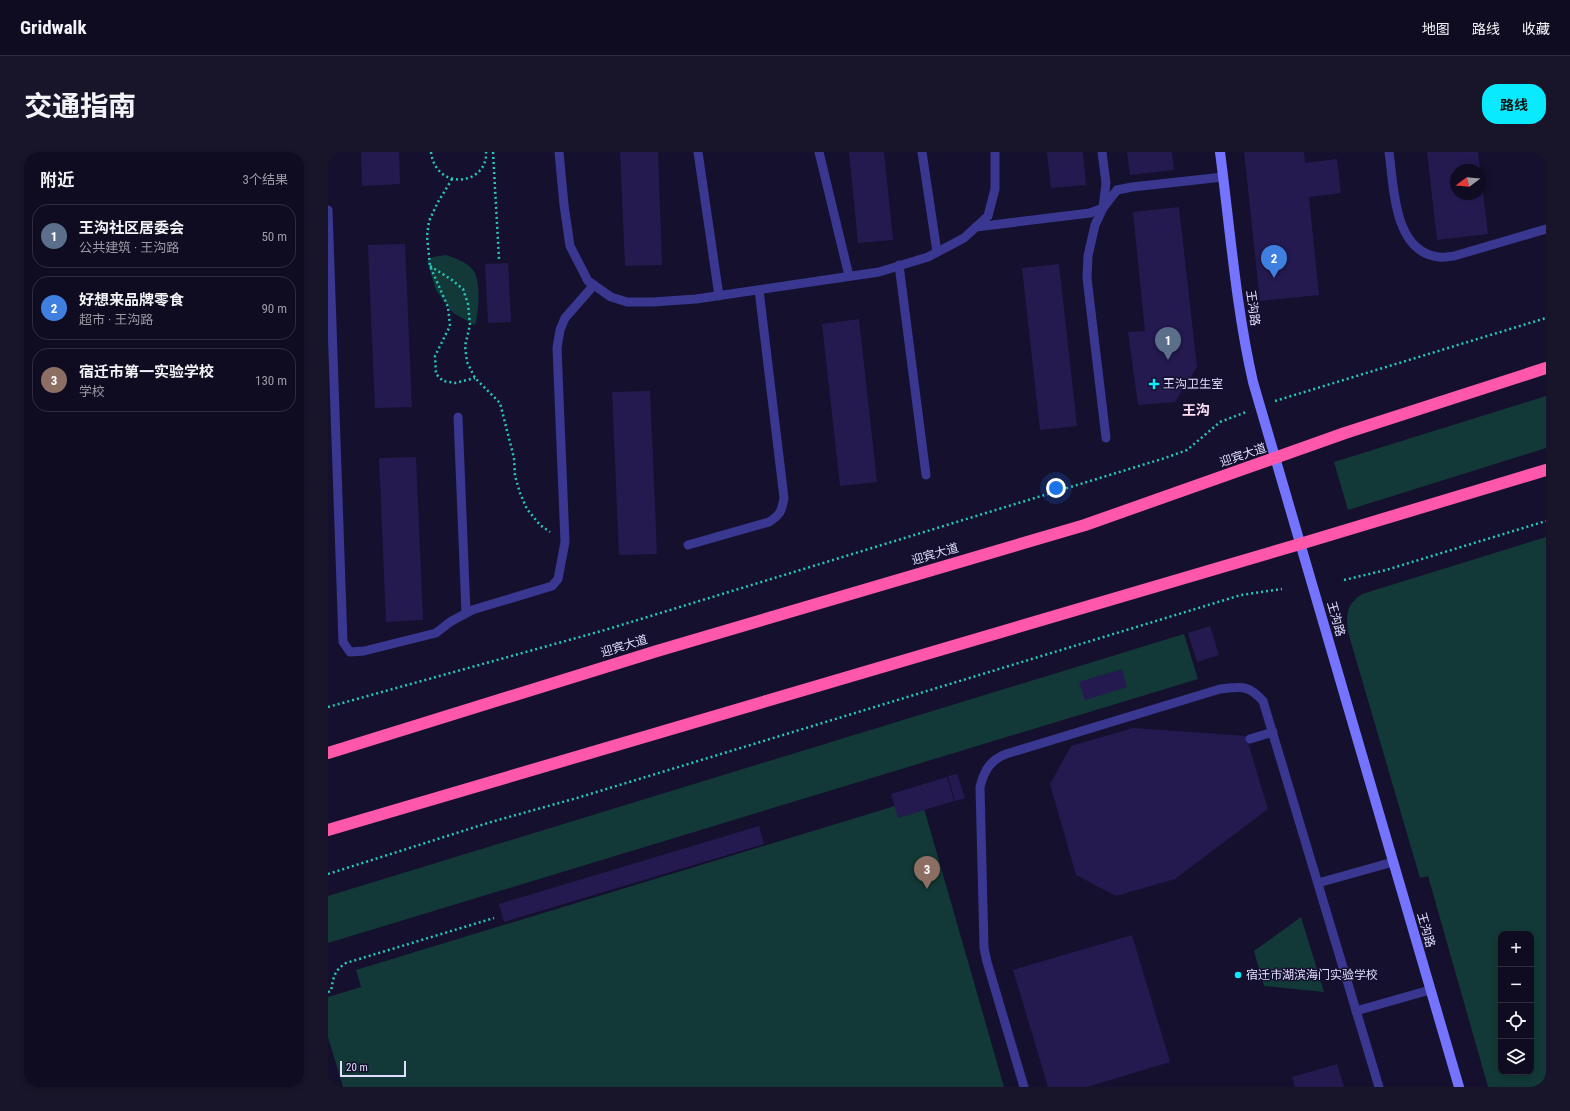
<!DOCTYPE html>
<html lang="zh">
<meta charset="utf-8">
<style>
:root{--surface:#0f0c22;--page:#18152a;--text:#f1f3f6;--muted:#9b9ba5;--line:#2f2c40;--accent:#09eaff}
body{margin:0;font-family:"Roboto Condensed","Noto Sans SC",sans-serif;background:var(--page);color:var(--text)}
.controls{position:absolute;right:12px;bottom:12px;display:grid;overflow:hidden;border-radius:8px;box-shadow:0 2px 6px #0003}
.controls button{width:36px;height:36px;display:grid;place-items:center;padding:0;border:0;border-bottom:1px solid var(--line);background:var(--surface);color:var(--text);font:20px sans-serif}
.compass{position:absolute;left:1122px;top:12px;width:36px;height:36px;border-radius:50%;background:var(--surface);box-shadow:0 2px 6px #0003;rotate:254deg}
.scale{position:absolute;left:12px;bottom:10px;width:66px;box-sizing:border-box;padding-left:4px;border:2px solid #e0ddff;border-top:0;font-size:11px;line-height:14px;white-space:nowrap;color:#e0ddff;-webkit-text-stroke:3px #14102e;paint-order:stroke}
.you{position:absolute;left:728px;top:336px;width:14px;height:14px;margin:-10px;border:3px solid #fff;border-radius:50%;background:#1a73e8;box-shadow:0 0 0 6px #1a73e833}
.badge{display:grid;place-items:center;width:26px;height:26px;border-radius:50%;background:var(--accent);color:#fff;font-size:13px;font-weight:700}
.pin{position:absolute;translate:-50% -33px;filter:drop-shadow(0 1px 2px #0008)}
.pin::after{content:'';position:absolute;top:21px;width:14px;height:12px;background:inherit;clip-path:polygon(0 0,100% 0,50% 100%)}
.list{margin:0;padding:0;list-style:none}
h2{display:flex;justify-content:space-between;align-items:center;height:52px;margin:0;padding:0 16px;font-size:17px}
h2 small{font-size:13px;font-weight:400;color:var(--muted)}
.list li{display:grid;grid-template-columns:26px 1fr auto;gap:12px;align-items:center;box-sizing:border-box;height:64px;margin:0 8px 8px;padding:0 8px;border:1px solid var(--line);border-radius:16px}
.list b{display:block;font-size:15px;white-space:nowrap}
.list p{margin:0;font-size:13px;white-space:nowrap;color:var(--muted)}
.list em{font-size:13px;font-style:normal;color:var(--muted)}
.icon{flex:none;width:22px;height:22px;fill:none;stroke:currentColor;stroke-width:2;stroke-linecap:round;stroke-linejoin:round}
.map{position:relative;flex:none;width:1218px;height:935px;overflow:hidden;border-radius:16px}
header{display:flex;align-items:center;gap:24px;box-sizing:border-box;height:56px;padding:0 20px;background:var(--surface);border-bottom:1px solid var(--line)}
header strong{font-size:19px}
nav{display:flex;gap:22px;margin-inline-start:auto;font-size:14px}
.intro{display:flex;align-items:center;justify-content:space-between;box-sizing:border-box;height:96px;padding:0 24px}
h1{margin:0;font-size:28px}
.button{padding:10px 18px;border-radius:16px;background:var(--accent);color:#111;font-size:14px;font-weight:700}
main{display:flex;gap:24px;padding:0 24px}
aside{flex:1;background:var(--surface);border-radius:16px;box-shadow:0 2px 6px #0003}
.map>svg:first-child{display:block}
.green{fill:#123937;fill-rule:evenodd}
.building{fill:#241a50}
.lines{fill:none;stroke-linecap:round;stroke-linejoin:round}
.path{stroke:#27c8bc;stroke-width:2.5;stroke-dasharray:2 3;stroke-linecap:butt}
.lane{stroke:#393790;stroke-width:9}
.secondary{stroke:#7574ff;stroke-width:10}
.highway{stroke:#ff58aa;stroke-width:12}
.poi-dot{fill:#09eaff;stroke:#14102e;stroke-width:1.5}
.labels{text-anchor:middle;stroke-width:3;stroke-linejoin:round;paint-order:stroke}
.street-label{font-size:12px;fill:#e0ddff;stroke:#14102e}
.poi-label{font-size:12px;fill:#e0ddff;stroke:#14102e;text-anchor:start}
.quarter-label{font-size:14px;font-weight:bold;fill:#ffdff4;stroke:#14102e}
</style>
<header>
<strong>Gridwalk</strong>
<nav><a>地图</a><a>路线</a><a>收藏</a></nav>
</header>
<div class="intro"><h1>交通指南</h1><a class="button">路线</a></div>
<main>
<aside>
<h2>附近<small>3个结果</small></h2>
<ul class="list">
<li><span class="badge" style="background:#5c6f8a">1</span><div><b>王沟社区居委会</b><p>公共建筑 · 王沟路</p></div><em>50 m</em></li>
<li><span class="badge" style="background:#3f7fe0">2</span><div><b>好想来品牌零食</b><p>超市 · 王沟路</p></div><em>90 m</em></li>
<li><span class="badge" style="background:#8d6e63">3</span><div><b>宿迁市第一实验学校</b><p>学校</p></div><em>130 m</em></li>
</ul>
</aside>
<div class="map">
<svg width="1218" height="935" viewBox="0 0 1218 935">
<rect width="100%" height="100%" fill="#14102e"/>
<!-- green -->
<g class="green">
<path d="M118 103C127 106 139 110 145 118 153 127 151 162 147 173L125 161 108 138 99 109 105 105Z"/>
<path d="M1218 244V296L1020 358 1006 310Z"/>
<path d="M1218 385V935H1160L1100 724 1092 726 1020 480C1018 462 1018 453 1034 442ZM1173 782H1203V920H1173Z"/>
<path d="M856 482 870 527 0 791V744Z"/>
<path d="M593 646 676 935H15L0 885V845L33 835 28 818Z"/>
<path d="M973 765 996 840 936 834 926 799Z"/>
</g>
<!-- building -->
<g class="building">
<path d="M33 0H71L72 32 34 34Z"/>
<path d="M292 0H330L334 113 297 114Z"/>
<path d="M521 0H556L565 88 530 91Z"/>
<path d="M719 0H755L758 33 723 36Z"/>
<path d="M799 0H844L846 18 802 23Z"/>
<path d="M916 0H976L977 11 1009 7 1013 41 981 45 991 143 932 149Z"/>
<path d="M1099 0H1150L1152 18H1128V42H1152L1153 24 1160 82 1109 88Z"/>
<path d="M851 55 869 215 847 250 810 253 800 180 817 179 805 60Z"/>
<path d="M77 92 84 255 47 256 40 93Z"/>
<path d="M180 111 183 170 160 171 157 112Z"/>
<path d="M731 112 749 274 712 278 694 116Z"/>
<path d="M531 167 549 330 512 334 494 172Z"/>
<path d="M322 239 329 402 291 403 284 240Z"/>
<path d="M88 305 95 468 58 470 51 306Z"/>
<path d="M882 474 891 503 869 510 860 481Z"/>
<path d="M794 517 799 535 757 548 751 530Z"/>
<path d="M805 576 918 584 940 657 847 727 788 744 748 723 722 632 743 594Z"/>
<path d="M629 622 637 646 627 649 620 624Z"/>
<path d="M619 625 626 649 570 666 563 642Z"/>
<path d="M431 674 436 692 176 770 171 752Z"/>
<path d="M804 783 842 910 759 935H720L685 818Z"/>
<path d="M1009 912 1016 935H967L964 925Z"/>
</g>
<g class="lines">
<!-- path -->
<g class="path">
<path d="M103 0C108 40 160 33 158 0"/>
<path d="M165 0 171 107"/>
<path d="M124 27 110 50 101 69 99 84 102 114 120 155 122 174 107 204 108 222 115 229 127 231 147 226"/>
<path d="M102 114 124 128 135 137 140 152 142 173 137 194 139 210 147 226 172 251 186 306 187 324 192 341 199 357 212 373 222 380"/>
<path d="M947 249 1218 166"/>
<path d="M1016 428 1058 418 1218 369"/>
<path d="M0 555 277 478 837 306 859 298 892 270 918 260"/>
<path d="M0 722 163 670 249 646 913 443 954 437"/>
<path d="M0 840 3 839C5 827 6 818 18 811L166 766"/>
</g>
<!-- lane -->
<g class="lane">
<path d="M231 0 236 53 242 94 260 129 283 145 299 150H325L368 147 551 120 600 105 636 86 660 64 667 37V0"/>
<path d="M370 0 391 144"/>
<path d="M491 0 521 124"/>
<path d="M594 0 609 100"/>
<path d="M774 0 778 31 775 56 767 73 760 104 759 126 778 286"/>
<path d="M1061 0C1066 34 1065 100 1111 105 1116 106 1122 104 1126 104L1218 77"/>
<path d="M0 58 15 490 22 500 36 499 108 481 122 470 144 458 224 434 230 427 237 390 229 196 232 178 237 166 266 133"/>
<path d="M648 75 762 61 775 56 789 38 804 35 895 25"/>
<path d="M571 113 598 323"/>
<path d="M130 265 138 461"/>
<path d="M360 393 441 370C452 363 454 359 456 346L431 138"/>
<path d="M922 587 945 580"/>
<path d="M990 731 1065 710"/>
<path d="M1028 859 1102 838"/>
<path d="M696 935 659 810 656 796 652 635C656 619 662 608 678 602L892 537C913 535 920 532 935 549L1051 935"/>
</g>
<!-- secondary -->
<path class="secondary" d="M892 0C902 76 908 156 925 230L1131 935"/>
<!-- highway -->
<g class="highway">
<path d="M0 601 329 499 757 373 1017 281 1218 216"/>
<path d="M0 678 972 392 1218 318"/>
</g>
</g>
<!-- markers -->
<g class="poi-dot">
<path d="M824 226h4v4h4v4h-4v4h-4v-4h-4v-4h4z"/>
<circle cx="910" cy="823" r="4"/>
</g>
<g class="labels">
<!-- street labels -->
<g class="street-label">
<text transform="translate(925 156) rotate(82)" y="4">王沟路</text>
<text transform="translate(915 303) rotate(-19)" y="4">迎宾大道</text>
<text transform="translate(607 402) rotate(-16)" y="4">迎宾大道</text>
<text transform="translate(1008 467) rotate(74)" y="4">王沟路</text>
<text transform="translate(296 494) rotate(-17)" y="4">迎宾大道</text>
<text transform="translate(1098 778) rotate(74)" y="4">王沟路</text>
</g>
<!-- poi labels -->
<g class="poi-label">
<text x="835" y="236">王沟卫生室</text>
<text x="918" y="827">宿迁市湖滨海门实验学校</text>
</g>
<!-- quarter labels -->
<g class="quarter-label">
<text x="868" y="263">王沟</text>
</g>
</g>
</svg>
<div class="controls">
<button>+</button>
<button>−</button>
<button><svg class="icon" aria-label="locate" viewBox="0 0 24 24"><circle cx="12" cy="12" r="6"/><path d="M12 2v4M12 18v4M2 12h4M18 12h4"/></svg></button>
<button><svg class="icon" aria-label="layers" viewBox="0 0 24 24"><path d="M12 4l9 5-9 5-9-5zM3 14l9 5 9-5"/></svg></button>
</div>
<svg class="compass" viewBox="-18 -18 36 36"><path d="M0-13l5 13h-10z" fill="#e53935"/><path d="M0 13l5-13h-10z" fill="#9b9ba5"/></svg>
<div class="scale">20 m</div>
<div class="you"></div>
<div class="pin badge" style="left:840px;top:208px;background:#5c6f8a">1</div>
<div class="pin badge" style="left:946px;top:126px;background:#3f7fe0">2</div>
<div class="pin badge" style="left:599px;top:737px;background:#8d6e63">3</div>
</div>
</main>
